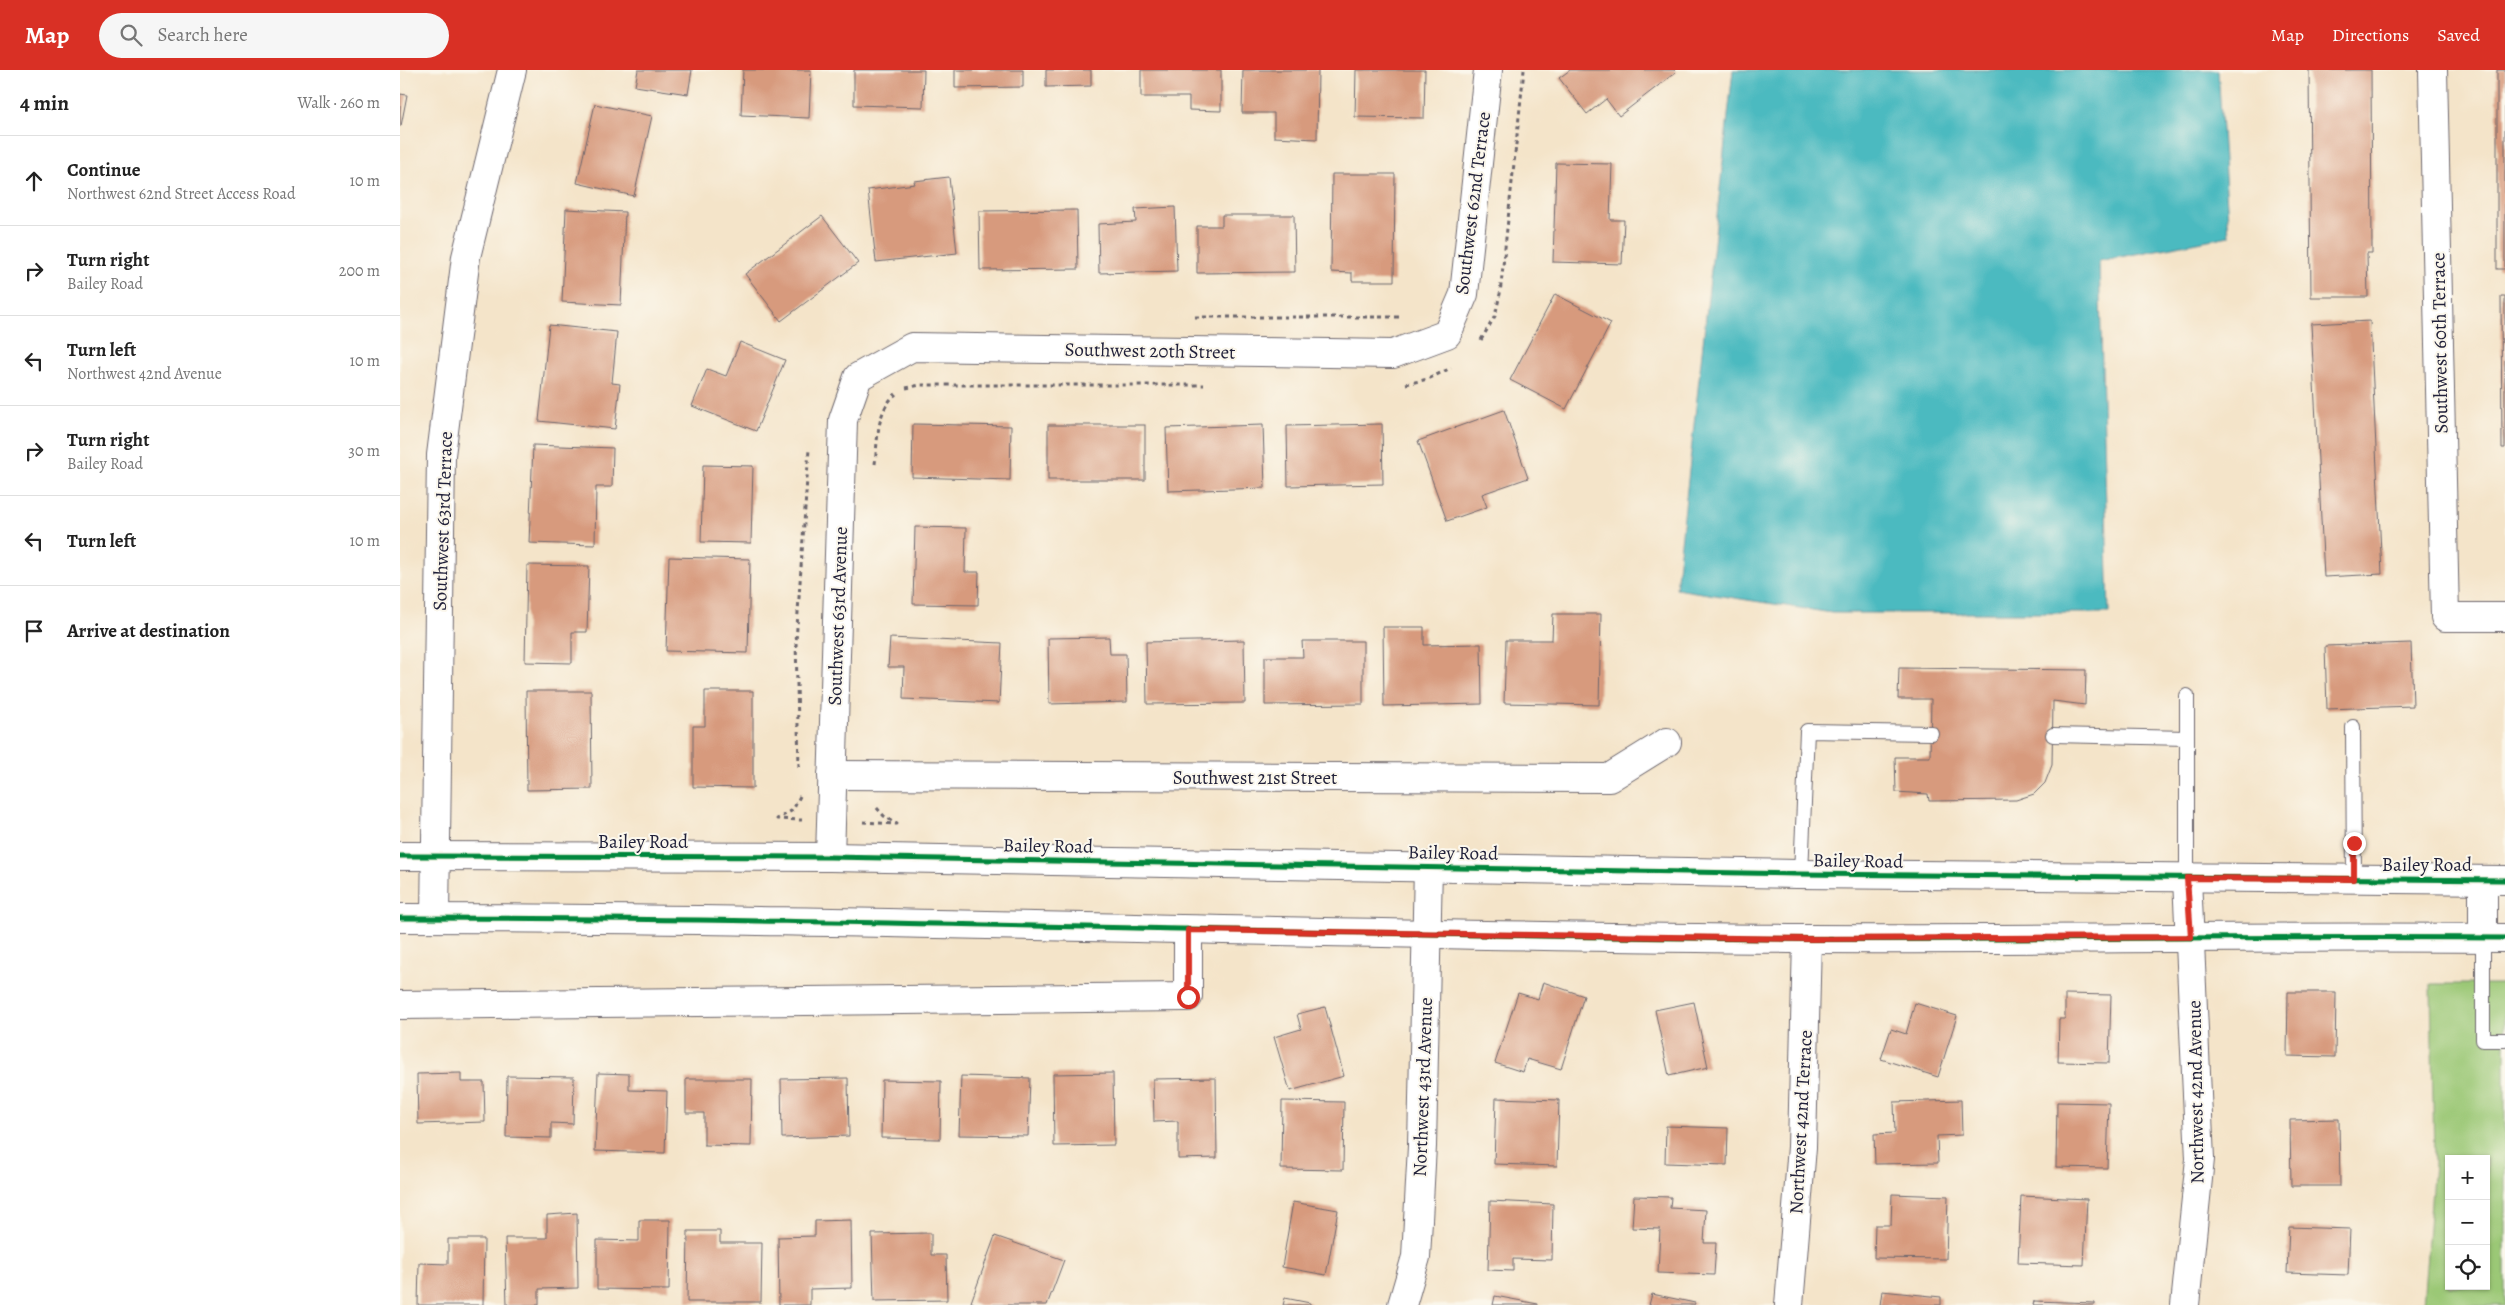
<!DOCTYPE html>
<meta charset="utf-8">
<style>
:root{--surface:#fff;--page:#f6f6f6;--text:#222;--muted:#767676;--line:#e0e0e0;--accent:#d93025}
body{margin:0;font-family:Alegreya,serif;background:var(--page);color:var(--text)}
.controls{position:absolute;right:15px;bottom:15px;display:grid;overflow:hidden;border-radius:0px;box-shadow:0 1px 4px #0004}
.controls button{width:45px;height:45px;display:grid;place-items:center;padding:0;border:0;border-bottom:1px solid var(--line);background:var(--surface);color:var(--text);font:25px sans-serif}
.stop{position:absolute;width:15px;height:15px;margin:-11px;border:4px solid #d93025;border-radius:50%;background:#fff}
.stop.end{background:#d93025;border-color:#fff;box-shadow:0 1px 5px #0008}
.list{margin:0;padding:0;list-style:none}
h2{display:flex;justify-content:space-between;align-items:center;height:65px;margin:0;padding:0 20px;font-size:21px}
h2 small{font-size:16px;font-weight:400;color:var(--muted)}
.list li{display:grid;grid-template-columns:32px 1fr auto;gap:15px;align-items:center;box-sizing:border-box;height:90px;padding:0 20px;border-top:1px solid var(--line)}
.list b{display:block;font-size:19px;white-space:nowrap}
.list p{margin:0;font-size:16px;white-space:nowrap;color:var(--muted)}
.list em{font-size:16px;font-style:normal;color:var(--muted)}
.icon{flex:none;width:28px;height:28px;fill:none;stroke:currentColor;stroke-width:2;stroke-linecap:round;stroke-linejoin:round}
.map{position:relative;flex:none;width:2105px;height:1235px;overflow:hidden}
header{display:flex;align-items:center;gap:30px;box-sizing:border-box;height:70px;padding:0 25px;background:var(--accent);color:#fff}
header strong{font-size:24px}
nav{display:flex;gap:28px;margin-inline-start:auto;font-size:18px}
.search{width:350px;height:45px;background:var(--page);display:flex;align-items:center;gap:12px;box-sizing:border-box;padding:0 18px;border-radius:28px;color:var(--muted);font-size:19px}
main{display:flex}
aside{flex:1;background:var(--surface)}
.map>svg:first-child{display:block}
.green{fill:#9bc876;stroke:#5e7558;fill-rule:evenodd}
.water{fill:#4bbac0;stroke:#366e7e}
.building{fill:#d79a7d}
.lines{fill:none;stroke-linecap:round;stroke-linejoin:round}
.lane-casing{stroke:#6c666d;stroke-width:16}
.street-casing{stroke:#6c666d;stroke-width:30}
.secondary-casing{stroke:#6c666d;stroke-width:30}
.path{stroke:#6c666d;stroke-width:3;stroke-dasharray:4 4;stroke-linecap:butt}
.lane{stroke:#fff;stroke-width:14}
.street{stroke:#fff;stroke-width:28}
.secondary{stroke:#fff;stroke-width:28}
.cycleway-casing{stroke:#fbf7ec;stroke-width:8}
.cycleway{stroke:#00873e;stroke-width:5}
.route{stroke:#d93025;stroke-width:6}
.labels{text-anchor:middle;stroke-width:4;stroke-linejoin:round;paint-order:stroke}
.street-label{font-size:19px;fill:#22223b;stroke:#fbf7ec}
</style>
<header>
<strong>Map</strong>
<div class="search"><svg class="icon" aria-label="search" viewBox="0 0 24 24"><circle cx="10" cy="10" r="6"/><path d="M15 15l6 6"/></svg>Search here</div>
<nav><a>Map</a><a>Directions</a><a>Saved</a></nav>
</header>
<main>
<aside>
<h2>4 min<small>Walk · 260 m</small></h2>
<ul class="list">
<li><svg class="icon" aria-label="ahead" viewBox="0 0 24 24"><path d="M12 20V5M6 11l6-6 6 6"/></svg><div><b>Continue</b><p>Northwest 62nd Street Access Road</p></div><em>10 m</em></li>
<li><svg class="icon" aria-label="right" viewBox="0 0 24 24"><path d="M7 20v-9h11M14 6l5 5-5 5"/></svg><div><b>Turn right</b><p>Bailey Road</p></div><em>200 m</em></li>
<li><svg class="icon" aria-label="left" viewBox="0 0 24 24"><path d="M17 20v-9H6M10 6l-5 5 5 5"/></svg><div><b>Turn left</b><p>Northwest 42nd Avenue</p></div><em>10 m</em></li>
<li><svg class="icon" aria-label="right" viewBox="0 0 24 24"><path d="M7 20v-9h11M14 6l5 5-5 5"/></svg><div><b>Turn right</b><p>Bailey Road</p></div><em>30 m</em></li>
<li><svg class="icon" aria-label="left" viewBox="0 0 24 24"><path d="M17 20v-9H6M10 6l-5 5 5 5"/></svg><div><b>Turn left</b></div><em>10 m</em></li>
<li><svg class="icon" aria-label="arrive" viewBox="0 0 24 24"><path d="M6 21V4h12l-3 4 3 4H6"/></svg><div><b>Arrive at destination</b></div></li>
</ul>
</aside>
<div class="map">
<svg width="2105" height="1235" viewBox="0 0 2105 1235">
<rect width="100%" height="100%" fill="#fbf7ec"/>
<filter id="ink" filterUnits="userSpaceOnUse"><feTurbulence type="fractalNoise" baseFrequency=".02" numOctaves="2"/><feDisplacementMap in="SourceGraphic" scale="10" xChannelSelector="R" yChannelSelector="G"/><feConvolveMatrix kernelMatrix="1 2 1 2 8 2 1 2 1" color-interpolation-filters="sRGB"/></filter>
<filter id="wash" filterUnits="userSpaceOnUse"><feTurbulence type="fractalNoise" baseFrequency=".0096" numOctaves="4" result="noise"/><feDisplacementMap in="SourceGraphic" scale="20" xChannelSelector="R" yChannelSelector="G"/><feGaussianBlur stdDeviation="1.12" result="paint"/><feColorMatrix in="noise" values="0 0 0 0 0 0 0 0 0 0 0 0 0 0 0 0 0 1.4 0 .05"/><feComposite in="paint" operator="in"/></filter>
<g filter="url(#wash)">
<rect width="100%" height="100%" fill="#f4e4c9"/>
<!-- green -->
<path class="green" d="M2031 914H2105V1235H2023L2034 1093ZM2049 1089H2086V1216H2049Z"/>
<!-- water -->
<path class="water" d="M1333 0H1818L1829 166 1699 191 1709 543H1432L1276 519Z"/>
<g id="blocks">
<!-- building -->
<g class="building">
<path d="M238 0H292L288 24 235 16Z"/>
<path d="M343 0H411L409 48 341 45Z"/>
<path d="M454 0H524L523 37 454 35Z"/>
<path d="M555 0H623V17L555 18Z"/>
<path d="M646 0H691V16L646 17Z"/>
<path d="M741 0H821V41L789 40V27H741Z"/>
<path d="M843 0H918L917 69 874 67V43H842Z"/>
<path d="M956 0H1025L1024 48 955 47Z"/>
<path d="M1170 0H1274L1276 2 1219 46 1206 29 1187 44 1159 8Z"/>
<path d="M1909 0H1971L1972 183H1967L1968 227H1911Z"/>
<rect x="2097" y="0" width="8" height="199"/>
<path d="M0 24 7 25 1 56H0Z"/>
<path d="M195 34 252 46 234 126 177 113Z"/>
<path d="M1156 93 1212 94 1210 150H1224L1222 194 1153 192Z"/>
<path d="M932 104H995L994 211H952V203L931 202Z"/>
<path d="M549 107 557 183 476 192 468 120 515 114 514 111Z"/>
<path d="M775 137 777 201 699 203 698 154 736 152 735 139Z"/>
<path d="M166 139 225 142 221 235 162 232Z"/>
<path d="M677 140 678 199 580 200 579 141Z"/>
<path d="M822 145H894L895 202 797 203V156H822Z"/>
<path d="M422 146 458 193 381 251 345 204Z"/>
<path d="M1155 224 1211 253 1166 339 1110 310Z"/>
<path d="M2101 226H2105V378H2102Z"/>
<path d="M1970 251 1982 504 1924 507 1911 254Z"/>
<path d="M149 255 217 262 212 313 220 314 215 359 139 351Z"/>
<path d="M340 272 385 290 356 361 292 336 307 299 326 306Z"/>
<path d="M1104 340 1128 408 1082 424 1087 437 1047 451 1018 371Z"/>
<path d="M513 354 611 356 610 410 512 407Z"/>
<path d="M982 354 983 414 888 416 887 356Z"/>
<rect x="648" y="355" width="97" height="55"/>
<path d="M863 355 865 418 768 421 766 358Z"/>
<path d="M133 375 213 378 212 417H196L195 475 129 473Z"/>
<path d="M303 395 353 396 351 473 301 472Z"/>
<path d="M515 457 566 458 565 502H579L578 535 513 534Z"/>
<path d="M269 487 350 489 348 583 266 581Z"/>
<path d="M127 495 189 496 187 562H172V593L125 592Z"/>
<path d="M1153 544H1201L1199 635 1104 633 1106 570H1152Z"/>
<path d="M983 557H1024V575L1081 574 1082 634 984 636Z"/>
<path d="M709 567 710 584H726L727 632 649 634 648 568Z"/>
<path d="M490 568 602 573 599 633 503 629 504 597H488Z"/>
<path d="M844 570 845 633 747 634 746 572Z"/>
<path d="M902 571H963V634L865 635V587H903Z"/>
<path d="M2011 573 2013 636 1927 639 1925 576Z"/>
<path d="M1499 598 1686 600 1685 635 1653 631 1652 695 1645 713 1634 724 1616 730 1529 731 1528 724 1496 722 1495 687H1530L1531 629H1498Z"/>
<path d="M126 621H191L192 719 127 720Z"/>
<path d="M305 621H353V718L293 717V656H305Z"/>
<path d="M1143 912 1184 926 1161 999 1127 989 1123 1002 1095 993 1118 923 1138 929Z"/>
<path d="M1888 922H1936L1935 987 1887 986Z"/>
<path d="M1665 924 1711 925 1709 993 1658 992 1659 949H1665Z"/>
<path d="M1294 932 1308 997 1269 1006 1255 940Z"/>
<path d="M1515 933 1557 946 1538 1007 1481 989 1491 959 1506 964Z"/>
<path d="M925 937 944 1006 890 1021 874 967 901 959 897 944Z"/>
<path d="M61 1003V1012H84L85 1052 18 1054 17 1004Z"/>
<path d="M198 1003 229 1004V1020L267 1021 265 1083 195 1081Z"/>
<path d="M713 1003 714 1075 654 1076 653 1004Z"/>
<path d="M107 1006 174 1007 173 1054 151 1053V1068L106 1067Z"/>
<path d="M561 1006 630 1008 628 1066 559 1065Z"/>
<path d="M448 1008 449 1066 382 1068 381 1009Z"/>
<path d="M816 1008 817 1088 778 1089V1051L754 1052 753 1009Z"/>
<path d="M286 1009H352L351 1076 304 1075V1043H286Z"/>
<path d="M482 1010 541 1011 540 1069 481 1068Z"/>
<path d="M1096 1028 1159 1030 1157 1096 1094 1094Z"/>
<path d="M1561 1030 1562 1065 1537 1066 1538 1093 1475 1094 1474 1064 1495 1063 1494 1032Z"/>
<path d="M882 1031 944 1032 943 1100 881 1099Z"/>
<path d="M1657 1032 1709 1033 1707 1098 1656 1097Z"/>
<path d="M1939 1049 1940 1116H1891L1890 1050Z"/>
<path d="M1266 1056 1328 1058 1327 1095 1265 1093Z"/>
<path d="M1492 1124 1548 1126 1546 1189 1474 1188 1475 1155H1491Z"/>
<path d="M1234 1126 1271 1127 1270 1138 1306 1140 1304 1173H1316L1314 1205 1258 1203 1260 1159 1232 1158Z"/>
<path d="M1621 1126 1687 1129 1684 1195 1618 1193Z"/>
<path d="M1090 1131 1153 1134 1152 1190 1113 1189V1201L1088 1200Z"/>
<path d="M893 1132 938 1140 926 1205 882 1197Z"/>
<path d="M177 1143 178 1218 139 1219V1235H107L105 1168H147V1145Z"/>
<path d="M239 1150H270L269 1220 197 1219V1170L239 1171Z"/>
<path d="M451 1150 452 1218 410 1219V1235H379L378 1167 415 1166V1151Z"/>
<path d="M1889 1157 1950 1159 1948 1205 1887 1203Z"/>
<path d="M288 1161H320V1173H362L361 1232H287Z"/>
<path d="M531 1163V1185H546L547 1230 474 1231 472 1164Z"/>
<path d="M595 1166 664 1190 647 1235H578L571 1232Z"/>
<path d="M48 1169H84L83 1235H18L19 1193 48 1194Z"/>
<path d="M1482 1221 1541 1227V1235H1480Z"/>
<path d="M1252 1224 1295 1233 1294 1235H1249Z"/>
<path d="M1095 1226 1138 1234V1235H1093Z"/>
<path d="M885 1228 910 1233V1235H883Z"/>
<path d="M1634 1231 1695 1233V1235H1633Z"/>
</g>
</g>
</g>
<g filter="url(#ink)">
<use href="#blocks" fill-opacity="0" stroke="#6c666d" stroke-width="1"/>
<g class="lines">
<defs>
<g id="lane">
<path d="M1787 626V809"/>
<path d="M1953 657 1954 809"/>
<path d="M1653 665 1787 668"/>
<path d="M1401 804 1407 661 1531 663"/>
<path d="M2083 868V970H2105"/>
</g>
<g id="street">
<path d="M2033 0 2045 547H2105"/>
<path d="M432 705 1209 708 1267 672"/>
<path d="M430 787 443 350 458 307 512 277 993 284 1047 264 1064 224 1088 0"/>
<path d="M35 848 41 385 66 187 112 0"/>
<path d="M0 935 788 927V860"/>
<path d="M1002 1235 1016 1187 1022 1076 1028 796"/>
<path d="M1389 1235 1402 1077 1407 869"/>
<path d="M1785 1235 1800 1089 1787 809"/>
</g>
<g id="secondary">
<path d="M0 786 430 787 1397 804 2105 810"/>
<path d="M0 848C469 848 938 866 1407 869 1640 870 1872 866 2105 868"/>
<path d="M2083 868V810"/>
</g>
</defs>
<!-- lane casing -->
<use href="#lane" class="lane-casing"/>
<!-- street casing -->
<use href="#street" class="street-casing"/>
<!-- secondary casing -->
<use href="#secondary" class="secondary-casing"/>
<!-- path -->
<g class="path">
<path d="M795 247H999"/>
<path d="M1081 270 1095 246 1100 224 1124 0"/>
<path d="M1006 314 1028 309 1051 298"/>
<path d="M506 318 520 315H804"/>
<path d="M475 394C478 369 476 341 496 324"/>
<path d="M399 697 396 572 409 379"/>
<path d="M400 726 393 740 377 749 402 750"/>
<path d="M463 752 497 754 484 746 476 737"/>
</g>
<!-- lane -->
<use href="#lane" class="lane"/>
<!-- street -->
<use href="#street" class="street"/>
<!-- secondary -->
<use href="#secondary" class="secondary"/>
<defs>
<g id="cycleway">
<path d="M0 786 430 787 1397 804 2105 810"/>
<path d="M0 848C469 848 938 866 1407 869 1640 870 1872 866 2105 868"/>
</g>
</defs>
<!-- cycleway casing -->
<use href="#cycleway" class="cycleway-casing"/>
<!-- cycleway -->
<use href="#cycleway" class="cycleway"/>
</g>
</g>
<g class="lines" filter="url(#ink)">
<!-- route -->
<path class="route" d="M788 927V860L1407 869 1791 867 1787 808 1954 809V773"/>
</g>
<g class="labels">
<!-- street labels -->
<g class="street-label">
<text transform="translate(1072 133) rotate(-83)" y="7">Southwest 62nd Terrace</text>
<text transform="translate(2039 273) rotate(-91)" y="7">Southwest 60th Terrace</text>
<text transform="translate(750 280) rotate(1)" y="7">Southwest 20th Street</text>
<text transform="translate(42 451) rotate(-88)" y="7">Southwest 63rd Terrace</text>
<text transform="translate(437 546) rotate(-88)" y="7">Southwest 63rd Avenue</text>
<text x="855" y="714">Southwest 21st Street</text>
<text x="243" y="778">Bailey Road</text>
<text transform="translate(648 775) rotate(1)" y="7">Bailey Road</text>
<text transform="translate(1053 782) rotate(1)" y="7">Bailey Road</text>
<text transform="translate(1458 790) rotate(1)" y="7">Bailey Road</text>
<text x="2027" y="801">Bailey Road</text>
<text transform="translate(1022 1017) rotate(-88)" y="7">Northwest 43rd Avenue</text>
<text transform="translate(1795 1022) rotate(-91)" y="7">Northwest 42nd Avenue</text>
<text transform="translate(1400 1052) rotate(-87)" y="7">Northwest 42nd Terrace</text>
</g>
</g>
</svg>
<div class="controls">
<button>+</button>
<button>−</button>
<button><svg class="icon" aria-label="locate" viewBox="0 0 24 24"><circle cx="12" cy="12" r="6"/><path d="M12 2v4M12 18v4M2 12h4M18 12h4"/></svg></button>
</div>
<div class="stop" style="left:788px;top:927px"></div>
<div class="stop end" style="left:1954px;top:773px"></div>
</div>
</main>
